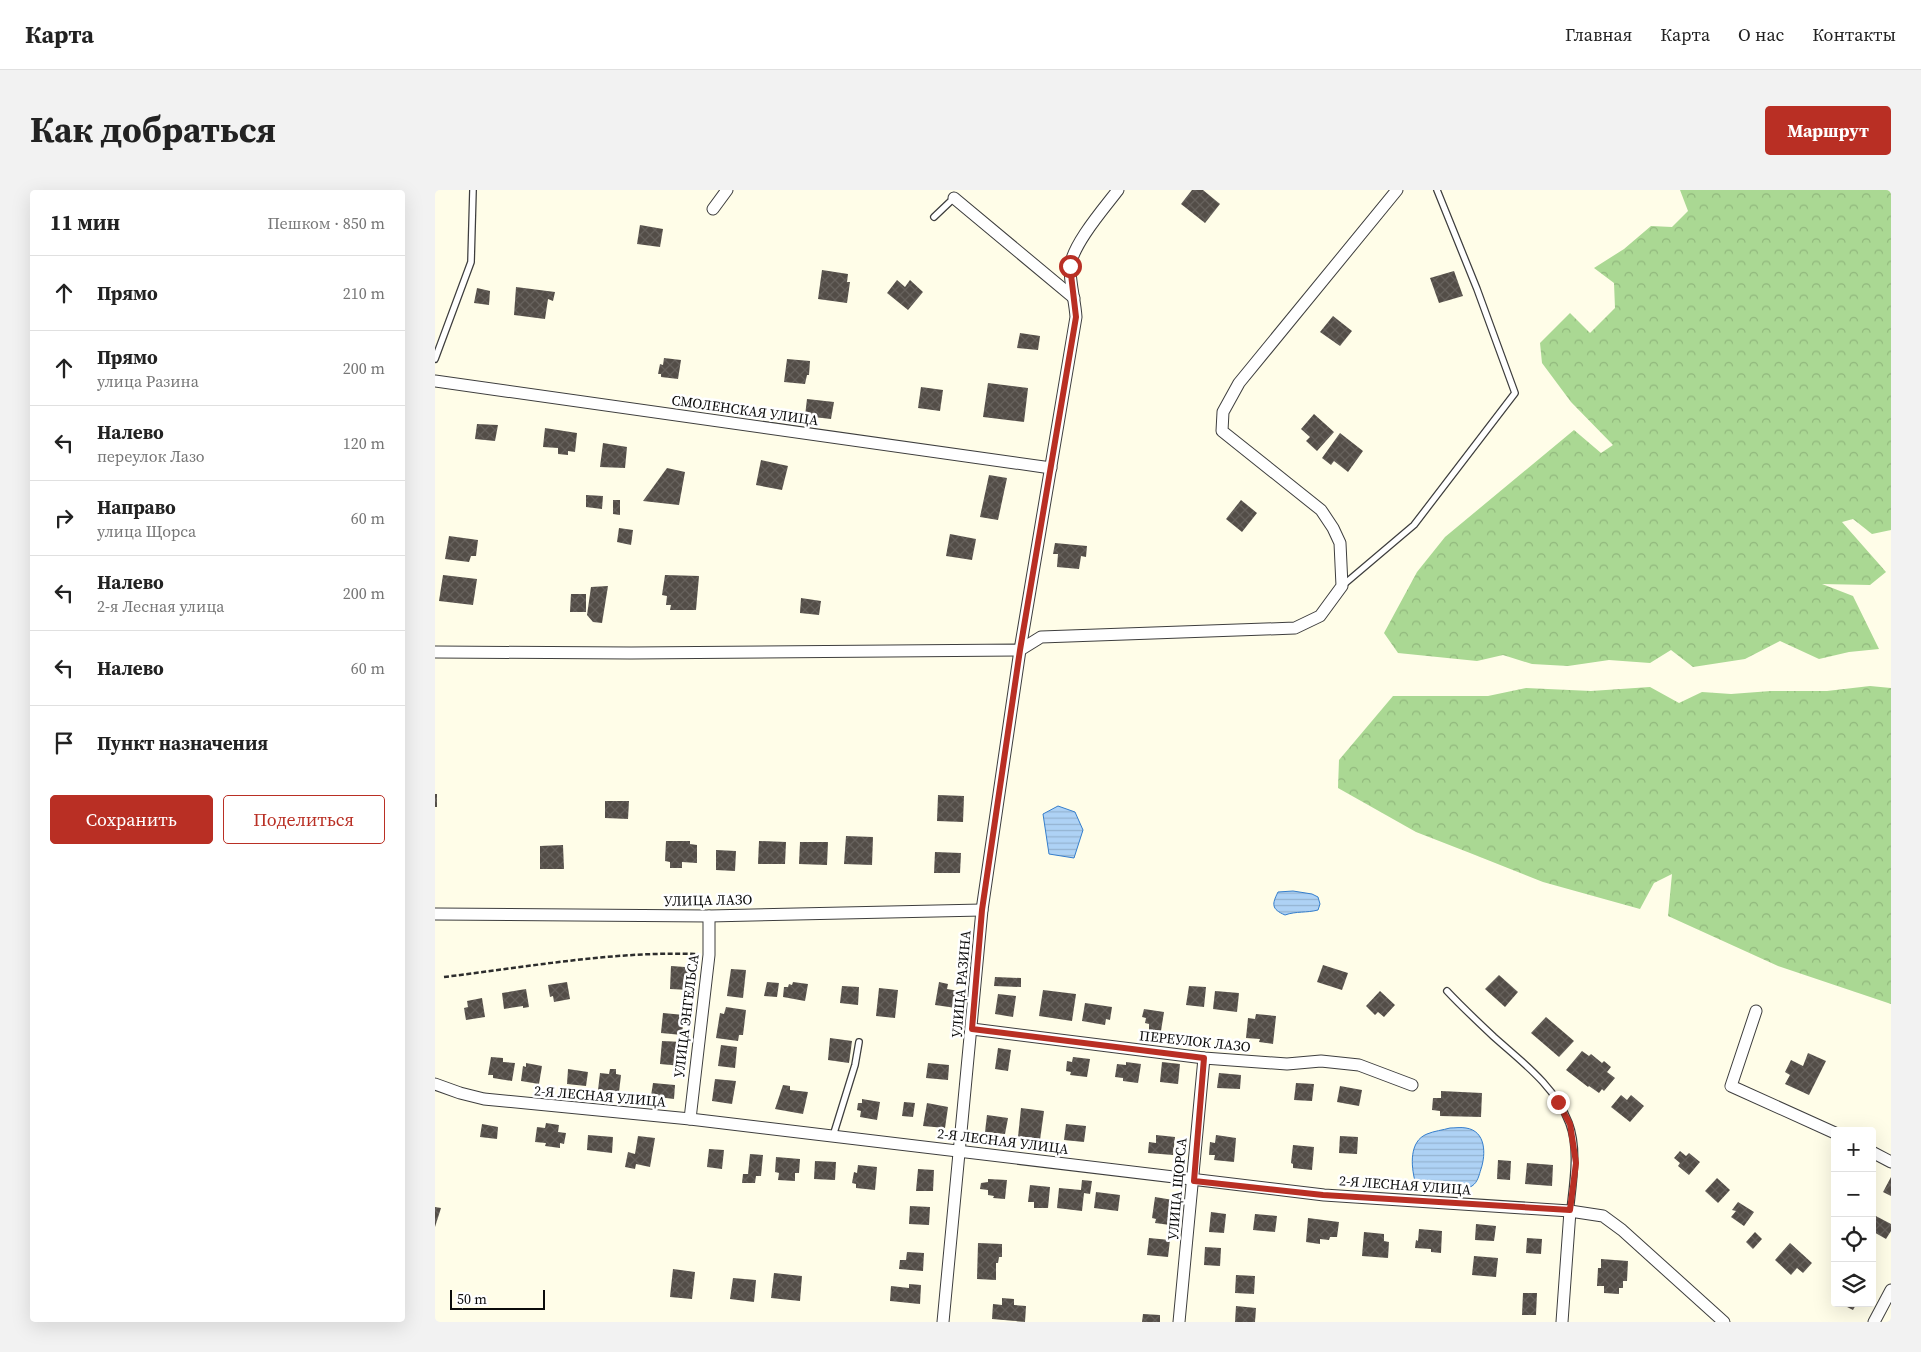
<!DOCTYPE html>
<html lang="ru">
<meta charset="utf-8">
<style>
:root{--surface:#fff;--page:#f2f2f2;--text:#222;--muted:#767676;--line:#e0e0e0;--accent:#b92f24}
body{margin:0;font-family:"Source Serif 4",serif;background:var(--page);color:var(--text)}
.controls{position:absolute;right:15px;bottom:15px;display:grid;overflow:hidden;border-radius:5px;box-shadow:0 5px 20px #0002}
.controls button{width:45px;height:45px;display:grid;place-items:center;padding:0;border:0;border-bottom:1px solid var(--line);background:var(--surface);color:var(--text);font:25px sans-serif}
.scale{position:absolute;left:15px;bottom:12px;width:95px;box-sizing:border-box;padding-left:5px;border:2px solid #0b0b0b;border-top:0;font-size:14px;line-height:18px;white-space:nowrap;color:#0b0b0b;-webkit-text-stroke:4px #fff;paint-order:stroke}
.stop{position:absolute;width:15px;height:15px;margin:-11px;border:4px solid #b92f24;border-radius:50%;background:#fff}
.stop.end{background:#b92f24;border-color:#fff;box-shadow:0 1px 5px #0008}
.list{margin:0;padding:0;list-style:none}
h2{display:flex;justify-content:space-between;align-items:center;height:65px;margin:0;padding:0 20px;font-size:21px}
h2 small{font-size:16px;font-weight:400;color:var(--muted)}
.list li{display:grid;grid-template-columns:32px 1fr auto;gap:15px;align-items:center;box-sizing:border-box;height:75px;padding:0 20px;border-top:1px solid var(--line)}
.list b{display:block;font-size:19px;white-space:nowrap}
.list p{margin:0;font-size:16px;white-space:nowrap;color:var(--muted)}
.list em{font-size:16px;font-style:normal;color:var(--muted)}
.actions{display:flex;gap:10px;padding:15px 20px}
.actions a{flex:1;padding:11px 0;border:1px solid var(--accent);border-radius:5px;text-align:center;font-size:18px;color:var(--accent)}
.actions .main{background:var(--accent);color:#fff}
.icon{flex:none;width:28px;height:28px;fill:none;stroke:currentColor;stroke-width:2;stroke-linecap:round;stroke-linejoin:round}
.map{position:relative;flex:none;width:1456px;height:1132px;overflow:hidden;border-radius:5px}
header{display:flex;align-items:center;gap:30px;box-sizing:border-box;height:70px;padding:0 25px;background:var(--surface);border-bottom:1px solid var(--line)}
header strong{font-size:24px}
nav{display:flex;gap:28px;margin-inline-start:auto;font-size:18px}
.intro{display:flex;align-items:center;justify-content:space-between;box-sizing:border-box;height:120px;padding:0 30px}
h1{margin:0;font-size:35px}
.button{padding:12px 22px;border-radius:5px;background:var(--accent);color:#fff;font-size:18px;font-weight:700}
main{display:flex;gap:30px;padding:0 30px}
aside{flex:1;background:var(--surface);border-radius:5px;box-shadow:0 5px 20px #0002}
.map>svg:first-child{display:block}
.forest{fill:url(#forest-crowns)}
.water{fill:url(#water-rules);stroke:#357ecc}
.building{fill:url(#building-cross-hatch)}
.lines{fill:none;stroke-linecap:round;stroke-linejoin:round}
.service-casing{stroke:#3e3e3e;stroke-width:8}
.minor-casing{stroke:#3e3e3e;stroke-width:13}
.path{stroke:#2d2d2d;stroke-width:2.5;stroke-dasharray:5 2.5;stroke-linecap:butt}
.service{stroke:#fff;stroke-width:5.5}
.minor{stroke:#fff;stroke-width:11}
.route{stroke:#b92f24;stroke-width:6}
.labels{text-anchor:middle;stroke-width:5;stroke-linejoin:round;paint-order:stroke}
.street-label{font-size:14px;fill:#0b0b0b;stroke:#fff}
</style>
<header>
<strong>Карта</strong>
<nav><a>Главная</a><a>Карта</a><a>О нас</a><a>Контакты</a></nav>
</header>
<div class="intro"><h1>Как добраться</h1><a class="button">Маршрут</a></div>
<main>
<aside>
<h2>11 мин<small>Пешком · 850 m</small></h2>
<ul class="list">
<li><svg class="icon" aria-label="ahead" viewBox="0 0 24 24"><path d="M12 20V5M6 11l6-6 6 6"/></svg><div><b>Прямо</b></div><em>210 m</em></li>
<li><svg class="icon" aria-label="ahead" viewBox="0 0 24 24"><path d="M12 20V5M6 11l6-6 6 6"/></svg><div><b>Прямо</b><p>улица Разина</p></div><em>200 m</em></li>
<li><svg class="icon" aria-label="left" viewBox="0 0 24 24"><path d="M17 20v-9H6M10 6l-5 5 5 5"/></svg><div><b>Налево</b><p>переулок Лазо</p></div><em>120 m</em></li>
<li><svg class="icon" aria-label="right" viewBox="0 0 24 24"><path d="M7 20v-9h11M14 6l5 5-5 5"/></svg><div><b>Направо</b><p>улица Щорса</p></div><em>60 m</em></li>
<li><svg class="icon" aria-label="left" viewBox="0 0 24 24"><path d="M17 20v-9H6M10 6l-5 5 5 5"/></svg><div><b>Налево</b><p>2-я Лесная улица</p></div><em>200 m</em></li>
<li><svg class="icon" aria-label="left" viewBox="0 0 24 24"><path d="M17 20v-9H6M10 6l-5 5 5 5"/></svg><div><b>Налево</b></div><em>60 m</em></li>
<li><svg class="icon" aria-label="arrive" viewBox="0 0 24 24"><path d="M6 21V4h12l-3 4 3 4H6"/></svg><div><b>Пункт назначения</b></div></li>
</ul>
<div class="actions"><a class="main">Сохранить</a><a>Поделиться</a></div>
</aside>
<div class="map">
<svg width="1456" height="1132" viewBox="0 0 1456 1132">
<defs>
<pattern id="forest-crowns" width="20" height="18" patternUnits="userSpaceOnUse" patternTransform="scale(1.25)"><rect width="20" height="18" fill="#aad893"/><path d="M2 6a3 3 0 1 1 6 0M12 15a3 3 0 1 1 6 0" fill="none" stroke="#91b87d"/></pattern>
<pattern id="water-rules" width="6" height="5" patternUnits="userSpaceOnUse" patternTransform="scale(1.25)"><rect width="6" height="5" fill="#aed2f5"/><path d="M0 2.5h6" fill="none" stroke="#94b3d1"/></pattern>
<pattern id="building-cross-hatch" width="8" height="8" patternUnits="userSpaceOnUse" patternTransform="scale(1.25)"><rect width="8" height="8" fill="#534d47"/><path d="M0 0l8 8M0 8l8-8" fill="none" stroke="#67625d"/></pattern>
</defs>
<rect width="100%" height="100%" fill="#fffde8"/>
<!-- forest -->
<g class="forest">
<path d="M1245 0H1456V340L1437 344 1418 329 1407 332 1451 382 1435 395 1387 394 1418 406 1444 459 1414 462 1384 469 1345 451 1310 469 1258 477 1236 460 1215 473 1174 470 1133 476 1097 474 1068 465 1042 471 963 463 949 443 982 382 1010 347 1139 240 1166 263 1178 255 1136 212 1107 173 1105 153 1135 123 1155 143 1180 118 1179 93 1159 78 1189 59 1216 36 1237 37 1253 21Z"/>
<path d="M1435 496 1456 498V814L1343 776 1233 726 1237 684 1219 693 1205 719 1108 692 1035 663 981 642 903 598 904 570 958 506H1053L1091 498 1156 501 1215 497 1244 513 1267 502 1296 504 1336 501H1392Z"/>
</g>
<!-- water -->
<g class="water">
<path d="M623 616 640 622 648 640 639 668 614 664 608 624Z"/>
<path d="M858 701 877 704 883 707 885 714 883 720C872 723 861 721 850 725 836 719 837 714 843 702Z"/>
<path d="M1015 938C1020 938 1026 937 1031 938 1051 941 1051 964 1046 979 1044 985 1043 992 1037 996 1026 1003 992 995 980 991 976 976 974 951 992 944 999 941 1008 940 1015 938Z"/>
</g>
<!-- building -->
<g class="building">
<path d="M757 0H768L785 14 770 33 746 14Z"/>
<path d="M205 35 228 39 225 57 202 54Z"/>
<path d="M387 80 413 84 412 92H415L412 113 383 109Z"/>
<path d="M1019 81 1028 106 1004 113 995 88Z"/>
<path d="M462 90 470 97 475 90 488 102 473 120 452 103Z"/>
<path d="M81 97 120 102 118 111 113 109 110 129 79 125Z"/>
<path d="M42 98 55 101 54 115 39 113Z"/>
<path d="M898 126 917 141 905 156 885 142Z"/>
<path d="M585 143 605 146 603 160 582 158Z"/>
<path d="M229 168 246 170 243 189 226 187V184H223L225 174 228 175Z"/>
<path d="M352 169 375 171 374 185H372L370 194 349 192Z"/>
<path d="M553 193 593 198 589 232 548 227Z"/>
<path d="M486 197 508 200 505 221 483 218Z"/>
<path d="M372 209 399 212 396 229 370 226Z"/>
<path d="M879 224 899 242 882 261 871 251 875 247 866 239Z"/>
<path d="M42 234 63 235 60 251 40 249Z"/>
<path d="M110 238 142 243 140 262 133 261V265L123 264V258L108 257Z"/>
<path d="M905 243 928 261 913 282 899 271 896 275 887 268Z"/>
<path d="M168 253 192 257 190 278 165 277Z"/>
<path d="M326 270 353 276 347 300 321 295Z"/>
<path d="M232 278 250 282 244 315 208 311Z"/>
<path d="M554 285 572 288 563 330 545 327Z"/>
<path d="M151 305 168 306 167 319 151 317Z"/>
<path d="M178 310H185V325L178 324Z"/>
<path d="M806 310 822 323 807 342 791 329Z"/>
<path d="M184 338 198 340 196 355 182 352Z"/>
<path d="M515 344 541 349 537 370 511 366Z"/>
<path d="M14 346 43 350 41 366H36L34 372 10 369Z"/>
<path d="M620 353 652 356 651 367 646 366 644 379 622 377 623 364H618Z"/>
<path d="M8 385 42 389 38 415 4 411Z"/>
<path d="M230 385 264 386 261 420H235L236 415H231L232 406 227 405Z"/>
<path d="M173 396 167 433 158 432 152 425 156 397Z"/>
<path d="M136 404H151V422H135Z"/>
<path d="M366 408 386 411 384 425 365 423Z"/>
<rect x="0" y="604" width="2" height="13"/>
<path d="M503 605 529 606 528 632 502 631Z"/>
<path d="M170 611H194L193 629 170 628Z"/>
<path d="M411 646 438 647 437 675 409 674Z"/>
<path d="M231 651H255V654L262 655V673L247 672V678H235V672L230 671Z"/>
<path d="M324 651 351 652 350 674H323Z"/>
<path d="M365 652H393L392 675 364 674Z"/>
<path d="M128 655 129 679H105V656Z"/>
<path d="M281 660 301 661 300 681 281 680Z"/>
<path d="M500 662 526 663 525 683H499Z"/>
<path d="M888 775 913 783 907 800 882 792Z"/>
<path d="M236 776 250 777V779H256L255 800 235 799Z"/>
<path d="M296 779 311 780 308 808 292 806Z"/>
<path d="M1064 785 1083 802 1070 817 1050 799Z"/>
<path d="M560 787 586 788V797L559 796Z"/>
<path d="M132 792 135 809 119 812 118 806 115 807 113 795Z"/>
<path d="M332 792 344 793 342 807 329 806Z"/>
<path d="M358 792 373 794 370 811 348 807 349 797H353L354 794 357 795Z"/>
<path d="M504 792 513 794 512 799 524 801 521 818 500 815Z"/>
<path d="M407 796 424 797 423 815 405 813Z"/>
<path d="M754 796 771 797 769 817 751 815Z"/>
<path d="M444 798 463 800 460 828 441 826Z"/>
<path d="M91 799 94 817 88 818V816L69 819 67 803Z"/>
<path d="M608 800 641 804 637 831 604 826Z"/>
<path d="M780 801 804 803 802 822 778 819Z"/>
<path d="M945 801 960 815 949 827 943 822 940 825 931 816Z"/>
<path d="M563 804 581 806 578 827 560 824Z"/>
<path d="M47 808 50 827 31 830 29 818 33 817 32 811Z"/>
<path d="M650 813 677 817 675 830 671 829 670 835 647 831Z"/>
<path d="M291 817 311 820 308 845H304L303 851 281 848 285 823 289 824Z"/>
<path d="M709 819 729 822 726 841 714 840V834L710 833 711 828 707 827Z"/>
<path d="M228 823 249 825 247 845 226 843Z"/>
<path d="M821 824 841 826 838 854 824 852 825 849 811 848 813 828 820 829Z"/>
<path d="M1111 827 1139 851 1124 867 1096 843Z"/>
<path d="M395 848 417 851 414 873 393 870Z"/>
<path d="M227 851 248 852 247 876 225 874Z"/>
<path d="M286 855 302 857 300 878 283 876Z"/>
<path d="M563 858 576 860 573 881 560 879Z"/>
<path d="M1147 861 1154 866 1156 864 1167 873 1169 871 1176 877 1172 882 1180 888 1169 901 1167 899 1164 903 1154 896 1153 897 1131 880Z"/>
<path d="M1373 863 1391 871 1374 905 1350 894 1355 885 1350 882 1356 870 1368 876Z"/>
<path d="M56 867 68 868V872L80 873 77 891 58 888V885H53Z"/>
<path d="M638 867 655 869 652 887 635 885 636 882 631 881 632 871 637 872Z"/>
<path d="M691 872 706 874 703 893 688 891V888L680 887 682 874 691 875Z"/>
<path d="M727 872 745 874 743 894 725 892Z"/>
<path d="M91 873 107 876 104 894 86 891 88 876 91 877Z"/>
<path d="M493 873 514 875 513 890 491 888Z"/>
<path d="M133 879 153 882 151 896 132 894Z"/>
<path d="M175 879H181V884L186 885 184 902 163 900 165 883 174 884Z"/>
<path d="M784 883 806 885 805 899 782 898Z"/>
<path d="M280 889 301 891 297 914 277 911Z"/>
<path d="M218 893 240 895 239 909 216 906Z"/>
<path d="M861 893 879 894 877 911 859 910Z"/>
<path d="M348 895 355 896V900L373 902 368 924 340 919Z"/>
<path d="M905 896 927 900 924 916 902 912Z"/>
<path d="M1006 901 1047 903 1046 927 1005 926V921L997 920 998 908H1006Z"/>
<path d="M1186 905 1192 910 1196 905 1209 916 1195 932 1176 917Z"/>
<path d="M427 909 445 912 442 930 425 927 426 921 422 920 423 913H427Z"/>
<path d="M469 912 480 913 478 927 467 926Z"/>
<path d="M492 913 513 917 510 938 488 936Z"/>
<path d="M586 918 609 921 605 950 583 947Z"/>
<path d="M552 925 573 928 570 944 550 942Z"/>
<path d="M111 933 124 935 123 942 131 943 129 954 125 953V958L110 956 111 953 100 952 102 937 110 938Z"/>
<path d="M47 934 63 937 62 949 45 947Z"/>
<path d="M631 934 651 936 649 952 629 950Z"/>
<path d="M153 945 178 947 177 963 152 960Z"/>
<path d="M721 945 740 947 738 965 713 963 714 952 721 953Z"/>
<path d="M781 945 801 948 799 972 779 970 780 965H774L775 952 780 953Z"/>
<path d="M203 946 220 948 215 977 201 974 200 979 190 977 193 962 200 964Z"/>
<path d="M905 946 923 947 922 964 904 963Z"/>
<path d="M858 955 879 957 877 980 858 978V974L856 973Z"/>
<path d="M274 959 289 960 287 979 272 977Z"/>
<path d="M1245 961 1251 966 1254 963 1265 972 1254 985 1243 976 1245 973 1239 968Z"/>
<path d="M315 964 328 965 326 986H321L320 993H307L308 984H313Z"/>
<path d="M341 967 365 969 364 983H360V991L343 990 344 983 340 982Z"/>
<path d="M1063 970 1076 971 1075 990 1062 989Z"/>
<path d="M380 971 401 972 400 990 379 989Z"/>
<path d="M1092 973 1118 975 1117 996 1090 994Z"/>
<path d="M423 975 442 977 440 1000 421 998V994L417 993 419 982 422 983Z"/>
<path d="M483 979 499 980 498 1001H481Z"/>
<path d="M1456 987V1006L1448 1002Z"/>
<path d="M1282 988 1295 1000 1283 1013 1270 1001Z"/>
<path d="M553 989 572 990 570 1009 558 1008 559 1006 553 1005V1000L545 999 546 993 553 992Z"/>
<path d="M647 990 657 991 655 1004 649 1003 647 1021 622 1018 624 998 646 1000Z"/>
<path d="M595 995 615 997 613 1018H599V1012H593Z"/>
<path d="M661 1002 685 1005 683 1021 659 1018Z"/>
<path d="M720 1007 738 1010 735 1035 720 1033 721 1029 717 1028Z"/>
<path d="M1303 1012 1319 1022 1309 1036 1296 1027 1301 1021 1297 1020Z"/>
<path d="M475 1016 495 1017 494 1035 474 1034Z"/>
<path d="M0 1017 6 1018 0 1037Z"/>
<path d="M776 1022 791 1024 789 1043 774 1042Z"/>
<path d="M820 1024 842 1026 840 1042 818 1040Z"/>
<path d="M1437 1024 1456 1034V1041L1451 1049 1437 1041Z"/>
<path d="M873 1028 904 1032 902 1047H895L894 1050 885 1049V1054L871 1052Z"/>
<path d="M1041 1034 1061 1036 1059 1051 1040 1050Z"/>
<path d="M984 1039 1007 1041 1006 1063 996 1062V1059L980 1058 981 1050 983 1051Z"/>
<path d="M929 1042 949 1044V1051L954 1052 953 1068 927 1066Z"/>
<path d="M1320 1042 1327 1049 1318 1059 1311 1052Z"/>
<path d="M714 1048 735 1050 733 1067 712 1065Z"/>
<path d="M1092 1048 1107 1049 1106 1064 1091 1063Z"/>
<path d="M543 1053 567 1054V1067H564L563 1073H561V1090L542 1089Z"/>
<path d="M1355 1053 1377 1073 1368 1083 1362 1078 1356 1085 1340 1070Z"/>
<path d="M770 1057 786 1058 785 1076 769 1075Z"/>
<path d="M472 1062 489 1063 488 1081 464 1079 465 1070H471Z"/>
<path d="M1039 1066 1063 1068 1061 1087 1037 1085Z"/>
<path d="M1166 1069 1193 1071 1192 1091H1188V1098H1184V1104L1169 1103V1096H1162L1163 1078H1166Z"/>
<path d="M238 1079 260 1082 257 1109 235 1107Z"/>
<path d="M339 1083 367 1086 365 1111 336 1108Z"/>
<path d="M801 1085 820 1086 819 1104 800 1103Z"/>
<path d="M298 1088 321 1090 319 1112 295 1109Z"/>
<path d="M474 1094 486 1095 485 1114 455 1111 456 1096 474 1098Z"/>
<path d="M1088 1103H1102L1101 1125H1087Z"/>
<path d="M567 1108 579 1109V1115L591 1116 590 1132 557 1129 558 1114 567 1115Z"/>
<path d="M1404 1113H1422L1418 1120Z"/>
<path d="M801 1116 821 1118 820 1132H800Z"/>
<path d="M708 1124 725 1125V1132H707Z"/>
</g>
<g class="lines">
<defs>
<g id="service">
<path d="M499 27 519 8"/>
<path d="M0 169 36 72 38 0"/>
<path d="M907 396 979 335 1080 203 1042 99 1002 0"/>
<path d="M1012 801C1027 817 1043 832 1059 847 1087 872 1120 896 1134 933 1144 959 1138 993 1135 1021"/>
<path d="M398 946 420 875 424 852"/>
</g>
<g id="minor">
<path d="M519 8 639 108"/>
<path d="M278 19 292 0"/>
<path d="M0 191 616 278"/>
<path d="M0 462 196 463 585 460 606 447 860 438 885 426 907 396 905 353 898 338 886 320 787 241 788 222 804 193 962 0"/>
<path d="M0 724 274 726 547 720"/>
<path d="M1321 821 1296 896 1400 943"/>
<path d="M537 839 769 868 852 874 886 871 924 875 977 895"/>
<path d="M0 894 25 903 49 909 255 929 889 1005 1135 1021 1168 1026 1187 1040 1289 1132"/>
<path d="M255 929 274 765V726"/>
<path d="M1437 962 1456 972"/>
<path d="M508 1132 547 720 585 460 641 127C640 111 635 94 635 78 636 56 670 17 683 0"/>
<path d="M744 1132 769 868"/>
<path d="M1127 1132 1135 1021"/>
<path d="M1439 1132 1456 1100"/>
</g>
</defs>
<!-- service casing -->
<use href="#service" class="service-casing"/>
<!-- minor casing -->
<use href="#minor" class="minor-casing"/>
<!-- path -->
<path class="path" d="M9 787C93 777 178 761 263 764"/>
<!-- service -->
<use href="#service" class="service"/>
<!-- minor -->
<use href="#minor" class="minor"/>
</g>
<g class="lines">
<!-- route -->
<path class="route" d="M635 76 641 127 585 460 547 720 537 839 769 868 759 991 888 1005 1135 1020 1141 973 1135 934 1123 912"/>
</g>
<g class="labels">
<!-- street labels -->
<g class="street-label">
<text transform="translate(310 220) rotate(8)" y="5">СМОЛЕНСКАЯ УЛИЦА</text>
<text transform="translate(273 710) rotate(-1)" y="5">УЛИЦА ЛАЗО</text>
<text transform="translate(526 794) rotate(-85)" y="5">УЛИЦА РАЗИНА</text>
<text transform="translate(251 826) rotate(-83)" y="5">УЛИЦА ЭНГЕЛЬСА</text>
<text transform="translate(760 851) rotate(6)" y="5">ПЕРЕУЛОК ЛАЗО</text>
<text transform="translate(165 906) rotate(5)" y="5">2-Я ЛЕСНАЯ УЛИЦА</text>
<text transform="translate(568 951) rotate(7)" y="5">2-Я ЛЕСНАЯ УЛИЦА</text>
<text transform="translate(970 995) rotate(4)" y="5">2-Я ЛЕСНАЯ УЛИЦА</text>
<text transform="translate(742 999) rotate(-85)" y="5">УЛИЦА ЩОРСА</text>
</g>
</g>
</svg>
<div class="controls">
<button>+</button>
<button>−</button>
<button><svg class="icon" aria-label="locate" viewBox="0 0 24 24"><circle cx="12" cy="12" r="6"/><path d="M12 2v4M12 18v4M2 12h4M18 12h4"/></svg></button>
<button><svg class="icon" aria-label="layers" viewBox="0 0 24 24"><path d="M12 4l9 5-9 5-9-5zM3 14l9 5 9-5"/></svg></button>
</div>
<div class="scale">50 m</div>
<div class="stop" style="left:635px;top:76px"></div>
<div class="stop end" style="left:1123px;top:912px"></div>
</div>
</main>
